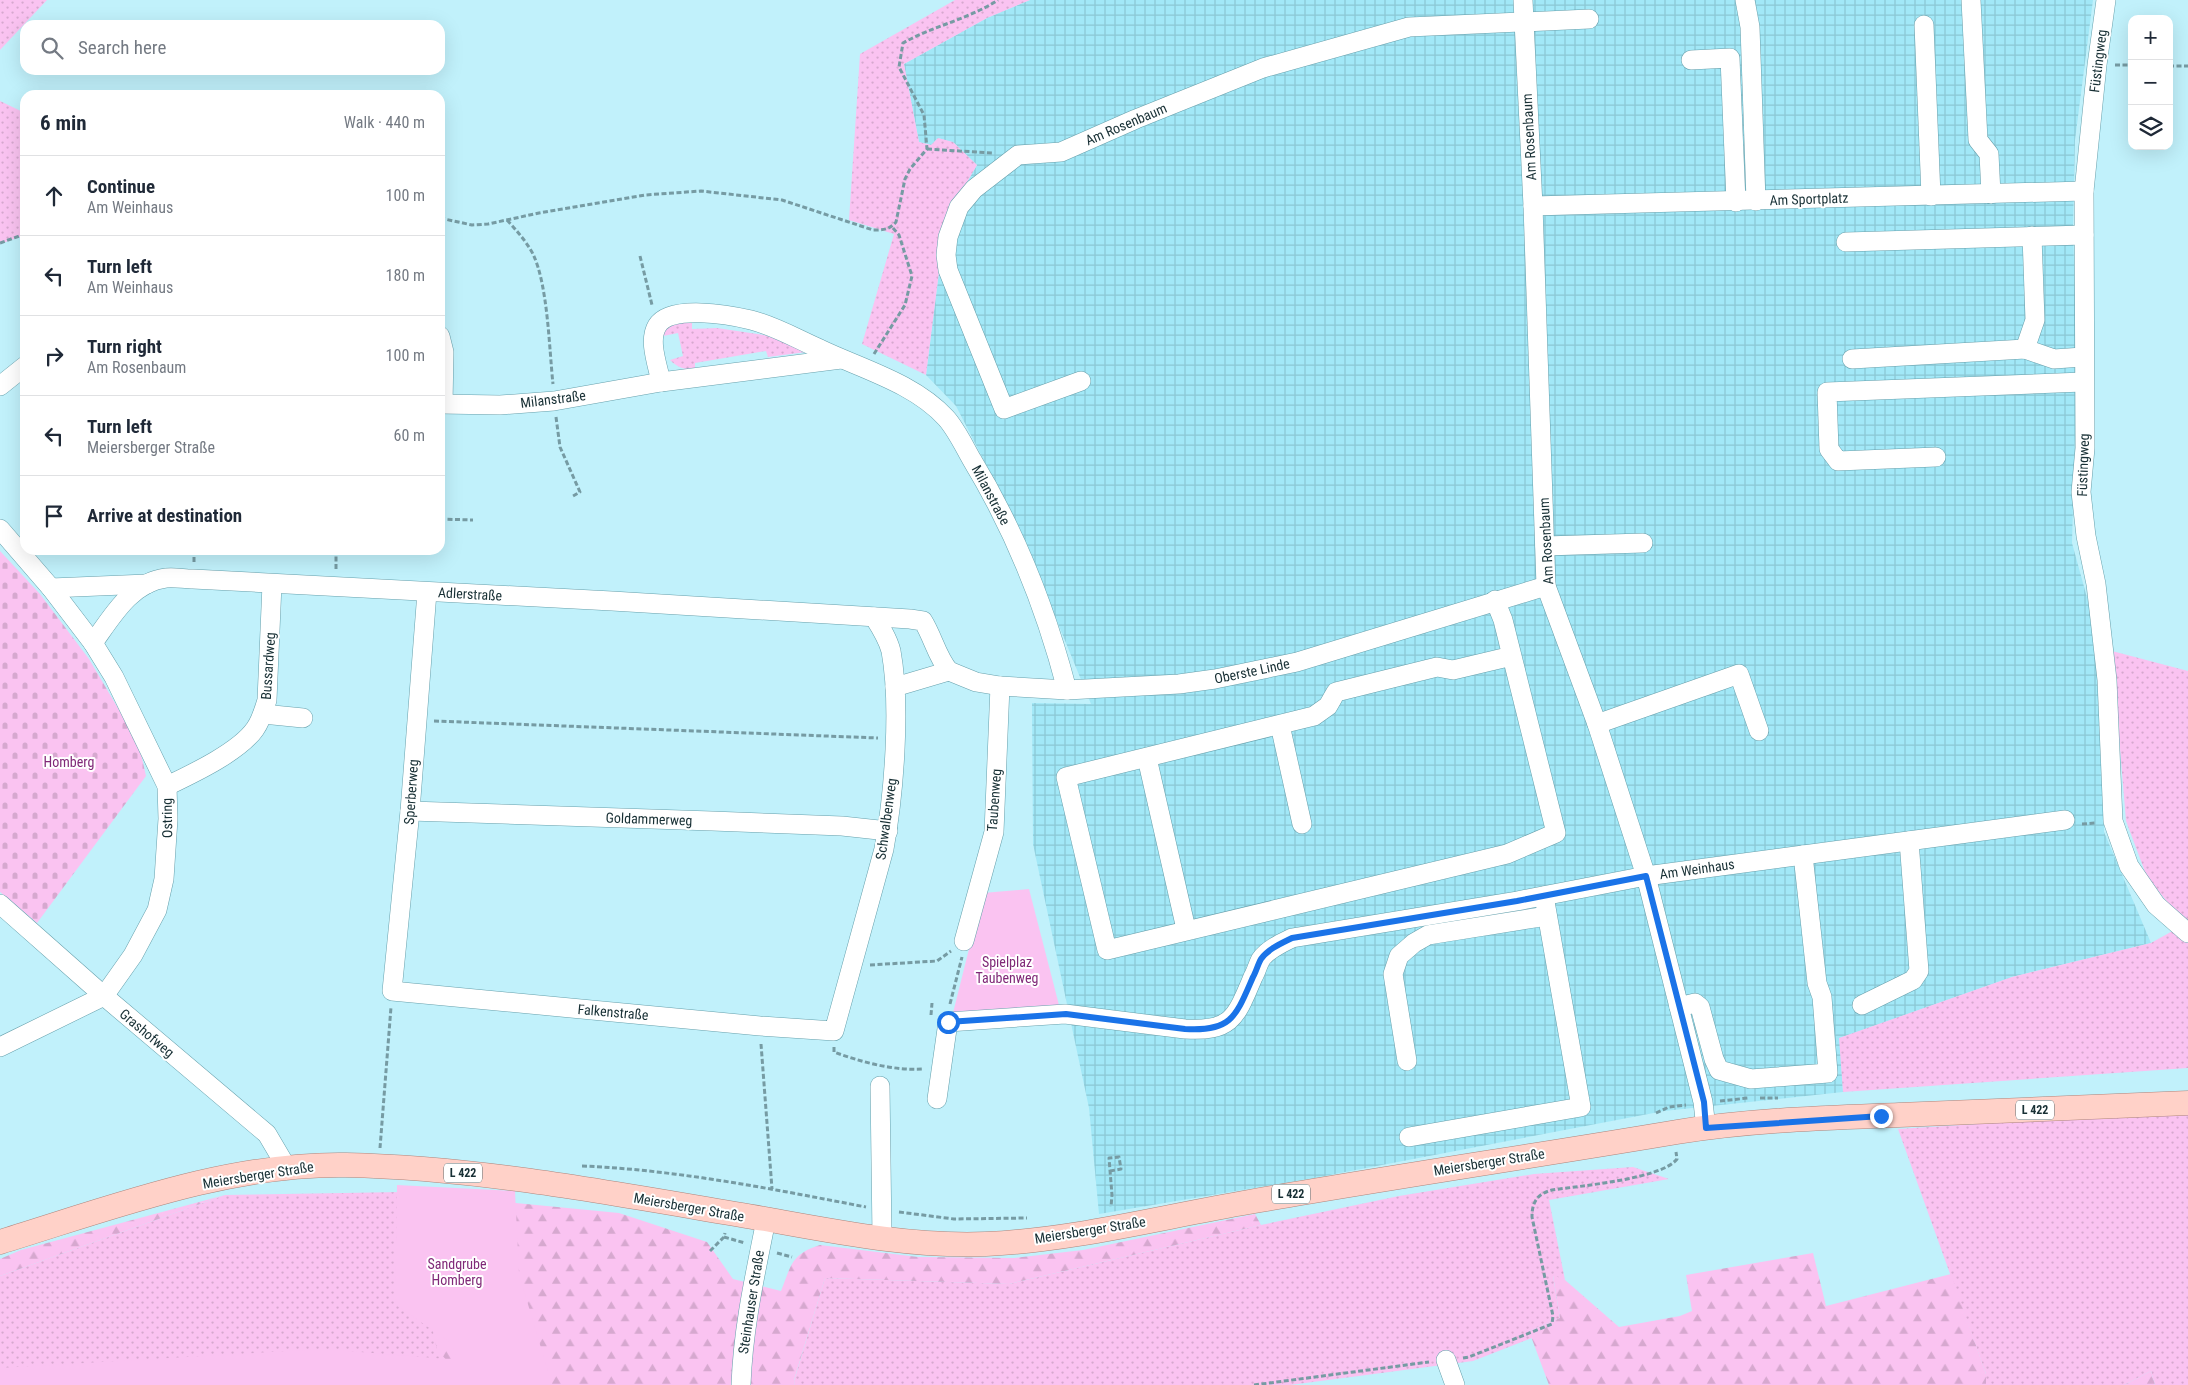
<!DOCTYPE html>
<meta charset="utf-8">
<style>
:root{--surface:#fff;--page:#f6f6f7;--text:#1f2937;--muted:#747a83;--line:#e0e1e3}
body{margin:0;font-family:"Roboto Condensed",sans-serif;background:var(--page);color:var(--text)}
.controls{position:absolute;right:15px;top:15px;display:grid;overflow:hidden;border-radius:10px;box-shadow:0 5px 20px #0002}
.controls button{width:45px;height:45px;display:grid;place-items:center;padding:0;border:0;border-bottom:1px solid var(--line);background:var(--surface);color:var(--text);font:25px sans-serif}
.stop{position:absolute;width:15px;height:15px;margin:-11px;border:4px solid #1a73e8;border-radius:50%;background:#fff}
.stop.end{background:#1a73e8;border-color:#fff;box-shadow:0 1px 5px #0008}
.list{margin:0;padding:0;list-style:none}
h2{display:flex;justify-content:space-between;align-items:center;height:65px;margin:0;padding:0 20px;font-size:21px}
h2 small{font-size:16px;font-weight:400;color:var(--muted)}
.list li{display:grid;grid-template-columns:32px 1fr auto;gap:15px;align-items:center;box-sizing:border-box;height:80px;padding:0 20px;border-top:1px solid var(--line)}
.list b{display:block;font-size:19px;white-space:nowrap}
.list p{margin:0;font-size:16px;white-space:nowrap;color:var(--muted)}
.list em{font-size:16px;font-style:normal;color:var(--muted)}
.icon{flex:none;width:28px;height:28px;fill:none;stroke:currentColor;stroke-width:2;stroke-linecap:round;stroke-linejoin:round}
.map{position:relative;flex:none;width:2188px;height:1385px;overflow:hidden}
.search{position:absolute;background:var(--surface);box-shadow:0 5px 20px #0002;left:20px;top:20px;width:425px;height:55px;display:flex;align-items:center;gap:12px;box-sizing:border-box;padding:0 18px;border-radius:15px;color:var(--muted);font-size:19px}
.panel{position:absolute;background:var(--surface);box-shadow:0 5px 20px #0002;left:20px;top:90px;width:425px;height:465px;border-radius:15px}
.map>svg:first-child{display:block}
.industrial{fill:url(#industrial-grid)}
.grass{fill:url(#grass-dots)}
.forest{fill:url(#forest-firs)}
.cemetery{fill:url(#cemetery-stones)}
.park{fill:#fac3f1}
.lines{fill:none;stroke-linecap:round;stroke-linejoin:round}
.minor-casing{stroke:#66a0ac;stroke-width:20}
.major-casing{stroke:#ae857c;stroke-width:25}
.path{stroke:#769ba3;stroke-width:3;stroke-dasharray:5 2.5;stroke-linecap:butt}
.minor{stroke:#fff;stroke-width:19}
.major{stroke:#ffd1c8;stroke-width:24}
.route{stroke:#1a73e8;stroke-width:6}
.labels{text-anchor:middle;stroke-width:4;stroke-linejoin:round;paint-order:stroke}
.shield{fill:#fff;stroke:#5d6e72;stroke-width:1}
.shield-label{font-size:12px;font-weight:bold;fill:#183035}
.street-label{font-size:14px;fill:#183035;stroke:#fff}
.park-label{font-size:14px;fill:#802978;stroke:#fff}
</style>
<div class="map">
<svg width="2188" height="1385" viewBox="0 0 2188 1385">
<defs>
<pattern id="industrial-grid" width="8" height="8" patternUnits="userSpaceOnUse" patternTransform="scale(1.25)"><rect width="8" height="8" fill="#a2e8f7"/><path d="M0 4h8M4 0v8" fill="none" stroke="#8bc7d4"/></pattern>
<pattern id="grass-dots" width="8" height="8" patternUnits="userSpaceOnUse" patternTransform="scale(1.25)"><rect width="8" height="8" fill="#fac3f1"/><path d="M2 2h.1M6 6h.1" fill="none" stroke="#d6a8cf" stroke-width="1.8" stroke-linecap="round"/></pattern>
<pattern id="forest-firs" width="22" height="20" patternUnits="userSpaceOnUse" patternTransform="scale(1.25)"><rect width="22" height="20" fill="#fac3f1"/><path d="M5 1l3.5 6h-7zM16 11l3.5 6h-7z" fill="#d6a8cf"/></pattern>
<pattern id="cemetery-stones" width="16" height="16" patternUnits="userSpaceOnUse" patternTransform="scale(1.25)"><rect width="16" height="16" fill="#fac3f1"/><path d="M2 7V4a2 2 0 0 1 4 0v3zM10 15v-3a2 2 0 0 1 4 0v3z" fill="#d6a8cf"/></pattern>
</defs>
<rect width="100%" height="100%" fill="#c1f1fb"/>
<!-- industrial -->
<path class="industrial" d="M1030 0H2093L2075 140 2073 228 2077 366 2072 543 2097 634 2103 709 2104 832 2151 943 2012 977 1840 1038 1843 1092 1664 1111 1314 1178 1099 1214 1089 1108 1033 844 1032 703 1091 704 1020 531 956 406 926 375 944 232 951 210 977 165 954 143 938 138 931 145 919 142 904 64 987 18Z"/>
<!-- grass -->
<g class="grass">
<path d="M0 0H47L0 50Z"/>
<path d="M955 0H1030L987 18 904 64 919 142 931 145 938 138 953 142 977 165 963 189 944 232 926 375 862 344 894 234 849 220 860 54Z"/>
<path d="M0 101 25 113V235L0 244Z"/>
<path d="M683 323H692V329L717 328 764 335 814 351 768 357 766 351 695 363V370C684 369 678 368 670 360L683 356 678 333 663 336 665 326Z"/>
<path d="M2112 651 2188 671V1068L1843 1092 1839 1038 2012 977 2151 943 2185 924 2147 877 2126 821Z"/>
<path d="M2188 1111V1385H2155L2151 1371 2124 1385H1986V1374L1898 1129Z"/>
<path d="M1633 1167 1669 1179 1549 1200 1565 1280 1553 1276 1560 1318 1529 1331 1532 1338 1473 1361 1290 1385H795L794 1381 825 1278 1009 1284 1261 1225 1399 1196 1534 1174Z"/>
<path d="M403 1192 470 1385H0V1276L225 1195Z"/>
</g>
<!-- forest -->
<g class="forest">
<path d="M403 1192 619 1213 707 1242 733 1279 781 1291C791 1266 791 1254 820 1245L918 1257 1014 1258 1083 1250 1255 1214 1261 1225 1009 1284 825 1278 794 1380 795 1385H470L437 1350Z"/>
<path d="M225 1195 0 1276V1259L21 1250Z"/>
<path d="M1813 1253 1826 1306 1951 1274 1986 1374V1385H1549L1529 1331 1560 1318 1553 1275 1565 1280 1619 1327 1680 1316 1692 1311 1686 1275Z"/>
<path d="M2151 1371 2155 1385H2124Z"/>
</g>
<!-- cemetery -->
<path class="cemetery" d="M0 551 40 594 89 659 132 732 141 754 146 776 37 923 0 892Z"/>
<!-- park -->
<g class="park">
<path d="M1029 889 1060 1009 952 1017 983 893Z"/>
<path d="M397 1185 515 1191 519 1274 552 1385H0V1368L324 1349 458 1360 451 1343 395 1304Z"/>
</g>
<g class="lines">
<defs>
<g id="minor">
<path d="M1523 0 1533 206 1546 586 1597 724 1646 876 1703 1102 1706 1128"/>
<path d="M1745 0 1750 27 1756 201"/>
<path d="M1971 0 1978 140 1989 154 1991 194"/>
<path d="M2106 0 2097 65 2084 191 2085 448 2081 492 2086 536 2096 584 2107 680 2113 821 2129 866 2156 905 2188 933"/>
<path d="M1924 25 1931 196"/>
<path d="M1691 60 1730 58 1736 202"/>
<path d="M1533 206 2084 191"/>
<path d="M1846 242 2084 235"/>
<path d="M440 336 444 352 443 404"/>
<path d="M2025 349 2035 320 2032 236"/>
<path d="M1852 359 2025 349 2054 359 2083 357"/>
<path d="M1081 381 1004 409 948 270 946 255 948 237 959 207 974 189 1018 155 1061 152 1136 119 1263 68 1409 27 1589 19"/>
<path d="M661 382C658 366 648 341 657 326 670 304 730 315 751 320 775 326 797 339 820 349 862 369 914 383 946 418 956 429 964 446 972 460 1015 531 1046 609 1067 690"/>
<path d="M0 386 25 366"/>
<path d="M440 404 500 405 554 401 661 382 841 359"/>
<path d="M1936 457 1838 461 1829 449 1827 392 2083 382"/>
<path d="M0 529 51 588 93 643 114 677 167 786 168 819 164 879 157 910 133 955 104 996 0 1047"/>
<path d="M1545 546 1643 543"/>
<path d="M51 588 147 584"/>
<path d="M427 592 410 811 392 991 760 1026 834 1031 884 849C894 794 901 706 891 651 888 639 881 628 874 617"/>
<path d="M1495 600 1503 620 1556 833 1507 854 1107 950 1066 777 1314 716 1328 706 1336 692 1437 667 1453 670 1512 656"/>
<path d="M93 643C111 618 131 582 166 578 175 577 184 579 193 579L612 601 910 619 923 621C933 637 937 657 949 671"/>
<path d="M949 671 976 682 1000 686 1067 690 1179 684 1215 679 1297 662 1546 586"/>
<path d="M895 687 949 671"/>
<path d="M263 714 303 718"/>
<path d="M1597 724 1739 674 1759 731"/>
<path d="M1280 725 1302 824"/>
<path d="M1147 758 1186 929"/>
<path d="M167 786C192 774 239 752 255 729 261 721 264 710 267 700L272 584"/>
<path d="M410 811 712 821 842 826 888 831"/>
<path d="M0 904 104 996 267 1134 287 1168"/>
<path d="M964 941 994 832 1000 686"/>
<path d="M1862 1005 1913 980 1919 971 1909 841"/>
<path d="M1679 1007 1695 1003 1700 1007 1714 1059 1719 1070 1751 1079 1828 1073 1822 997 1817 983 1803 855"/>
<path d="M1407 1061 1393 974 1399 956 1414 943 1428 935 1547 916"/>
<path d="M880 1086 882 1237"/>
<path d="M937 1099 948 1022 1065 1014 1185 1029C1232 1032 1236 1017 1253 977 1256 972 1258 964 1261 959 1268 949 1282 943 1292 938L1517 901 1646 876 2065 820"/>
<path d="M1409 1137 1581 1107 1544 896"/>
<path d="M1446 1360 1455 1385"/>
<path d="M741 1385C743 1328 755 1275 766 1220"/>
</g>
<path id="major" d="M0 1242C111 1208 228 1163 346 1165 487 1168 626 1196 765 1219 837 1232 912 1247 986 1244 1075 1240 1161 1217 1249 1202 1391 1177 1535 1156 1677 1132 1750 1120 1825 1118 1899 1115 1995 1111 2092 1107 2188 1103"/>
</defs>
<!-- minor casing -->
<use href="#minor" class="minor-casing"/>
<!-- major casing -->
<use href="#major" class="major-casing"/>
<!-- path -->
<g class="path">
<path d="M2115 65H2132"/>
<path d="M2169 66H2188"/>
<path d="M927 149 992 153"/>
<path d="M440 218 472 225 488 224 539 213 645 195 701 191 782 200 873 230C883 230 889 230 896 222L905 179 910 169 927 149 924 115 899 67 903 43C933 26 969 19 998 0"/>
<path d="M507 220C517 231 526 241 533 254 548 286 549 347 553 384"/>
<path d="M0 243 25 234"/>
<path d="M640 256 652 305"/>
<path d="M874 354 905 305 912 276 899 235 892 227"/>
<path d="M556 417 560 447 580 492 573 496"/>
<path d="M440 519 473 520"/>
<path d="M194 562V550"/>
<path d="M336 569V550"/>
<path d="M434 721 878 738"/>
<path d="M2082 824 2096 823"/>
<path d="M870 965 937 961 951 951"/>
<path d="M950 1004 962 957"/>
<path d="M931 1015 932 1003"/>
<path d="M761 1044 772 1189"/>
<path d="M834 1047V1052C861 1062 894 1071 923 1069"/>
<path d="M1760 1098H1778"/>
<path d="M1720 1101 1748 1098"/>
<path d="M1656 1113 1669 1107 1686 1105"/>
<path d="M380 1148 391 1007"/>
<path d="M582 1166C678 1170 772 1189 866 1207"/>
<path d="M1110 1171 1121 1169 1119 1157 1109 1158 1112 1195 1111 1207"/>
<path d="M899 1212 954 1219 1027 1218"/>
<path d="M724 1237 745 1243"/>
<path d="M710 1251 724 1237 725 1233"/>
<path d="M777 1253 792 1257"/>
<path d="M1463 1358 1469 1357 1552 1324 1553 1316 1532 1217C1532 1202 1537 1194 1552 1190 1579 1186 1662 1179 1677 1159L1676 1152"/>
<path d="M1254 1385 1429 1362"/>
</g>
<!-- minor -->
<use href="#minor" class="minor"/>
<!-- major -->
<use href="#major" class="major"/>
</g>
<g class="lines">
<!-- route -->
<path class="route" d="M948 1022 1066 1014 1185 1029C1232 1032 1236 1016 1253 977 1256 972 1258 964 1261 959 1268 949 1282 943 1292 938L1517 901 1646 876 1704 1102 1706 1128 1881 1116"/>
</g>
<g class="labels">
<!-- shield labels -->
<g class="shield">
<rect x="2016" y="1100.5" width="38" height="19" rx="4"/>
<rect x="444" y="1163.5" width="38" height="19" rx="4"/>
<rect x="1272" y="1184.5" width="38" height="19" rx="4"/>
</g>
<g class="shield-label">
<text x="2035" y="1114">L 422</text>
<text x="463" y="1177">L 422</text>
<text x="1291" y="1198">L 422</text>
</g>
<!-- street labels -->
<g class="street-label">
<text transform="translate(2098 61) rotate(-83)" y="5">Füstingweg</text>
<text transform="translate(1126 124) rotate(-23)" y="5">Am Rosenbaum</text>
<text transform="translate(1529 137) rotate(-93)" y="5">Am Rosenbaum</text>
<text transform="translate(1809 199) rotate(-2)" y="5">Am Sportplatz</text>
<text transform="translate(553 399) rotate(-7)" y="5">Milanstraße</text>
<text transform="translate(2083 465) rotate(-88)" y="5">Füstingweg</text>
<text transform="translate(991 495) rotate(62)" y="5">Milanstraße</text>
<text transform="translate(1546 541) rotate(-93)" y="5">Am Rosenbaum</text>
<text transform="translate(470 594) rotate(3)" y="5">Adlerstraße</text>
<text transform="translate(268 666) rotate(-86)" y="5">Bussardweg</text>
<text transform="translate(1252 671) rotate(-12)" y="5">Oberste Linde</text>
<text transform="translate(411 792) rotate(-86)" y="5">Sperberweg</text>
<text transform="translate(994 800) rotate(-86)" y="5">Taubenweg</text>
<text transform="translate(167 818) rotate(-91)" y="5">Ostring</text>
<text transform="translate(649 819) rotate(2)" y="5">Goldammerweg</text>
<text transform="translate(886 819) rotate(-82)" y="5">Schwalbenweg</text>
<text transform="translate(1697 869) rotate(-8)" y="5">Am Weinhaus</text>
<text transform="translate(613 1012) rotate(5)" y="5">Falkenstraße</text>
<text transform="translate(147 1033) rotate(40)" y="5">Grashofweg</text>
<text transform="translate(1489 1162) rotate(-9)" y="5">Meiersberger Straße</text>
<text transform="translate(258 1175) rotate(-9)" y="5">Meiersberger Straße</text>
<text transform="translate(689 1207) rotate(10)" y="5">Meiersberger Straße</text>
<text transform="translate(1090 1230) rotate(-9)" y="5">Meiersberger Straße</text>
<text transform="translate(751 1302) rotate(-81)" y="5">Steinhauser Straße</text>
</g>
<!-- park labels -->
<g class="park-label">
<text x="69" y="767">Homberg</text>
<text x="1007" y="967">Spielplaz<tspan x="1007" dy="16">Taubenweg</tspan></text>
<text x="457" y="1269">Sandgrube<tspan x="457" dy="16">Homberg</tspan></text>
</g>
</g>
</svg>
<div class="controls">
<button>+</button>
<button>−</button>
<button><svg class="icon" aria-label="layers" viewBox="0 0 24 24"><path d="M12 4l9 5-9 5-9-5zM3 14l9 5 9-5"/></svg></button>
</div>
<div class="stop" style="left:948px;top:1022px"></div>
<div class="stop end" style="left:1881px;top:1116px"></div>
<div class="search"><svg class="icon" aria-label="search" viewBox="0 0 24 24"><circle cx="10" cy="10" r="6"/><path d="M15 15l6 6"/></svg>Search here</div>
<section class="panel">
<h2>6 min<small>Walk · 440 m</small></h2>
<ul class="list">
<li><svg class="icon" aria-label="ahead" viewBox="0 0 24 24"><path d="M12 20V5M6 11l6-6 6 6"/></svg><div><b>Continue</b><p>Am Weinhaus</p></div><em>100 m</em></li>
<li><svg class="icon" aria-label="left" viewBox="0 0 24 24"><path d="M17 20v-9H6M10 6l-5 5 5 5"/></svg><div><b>Turn left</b><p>Am Weinhaus</p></div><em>180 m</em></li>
<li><svg class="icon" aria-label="right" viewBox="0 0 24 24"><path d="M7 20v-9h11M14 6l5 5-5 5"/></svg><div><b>Turn right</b><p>Am Rosenbaum</p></div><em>100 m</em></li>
<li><svg class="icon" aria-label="left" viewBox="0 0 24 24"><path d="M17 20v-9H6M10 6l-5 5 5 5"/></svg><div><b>Turn left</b><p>Meiersberger Straße</p></div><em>60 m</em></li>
<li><svg class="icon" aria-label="arrive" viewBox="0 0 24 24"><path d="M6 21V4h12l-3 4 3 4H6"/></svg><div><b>Arrive at destination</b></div></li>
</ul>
</section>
</div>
